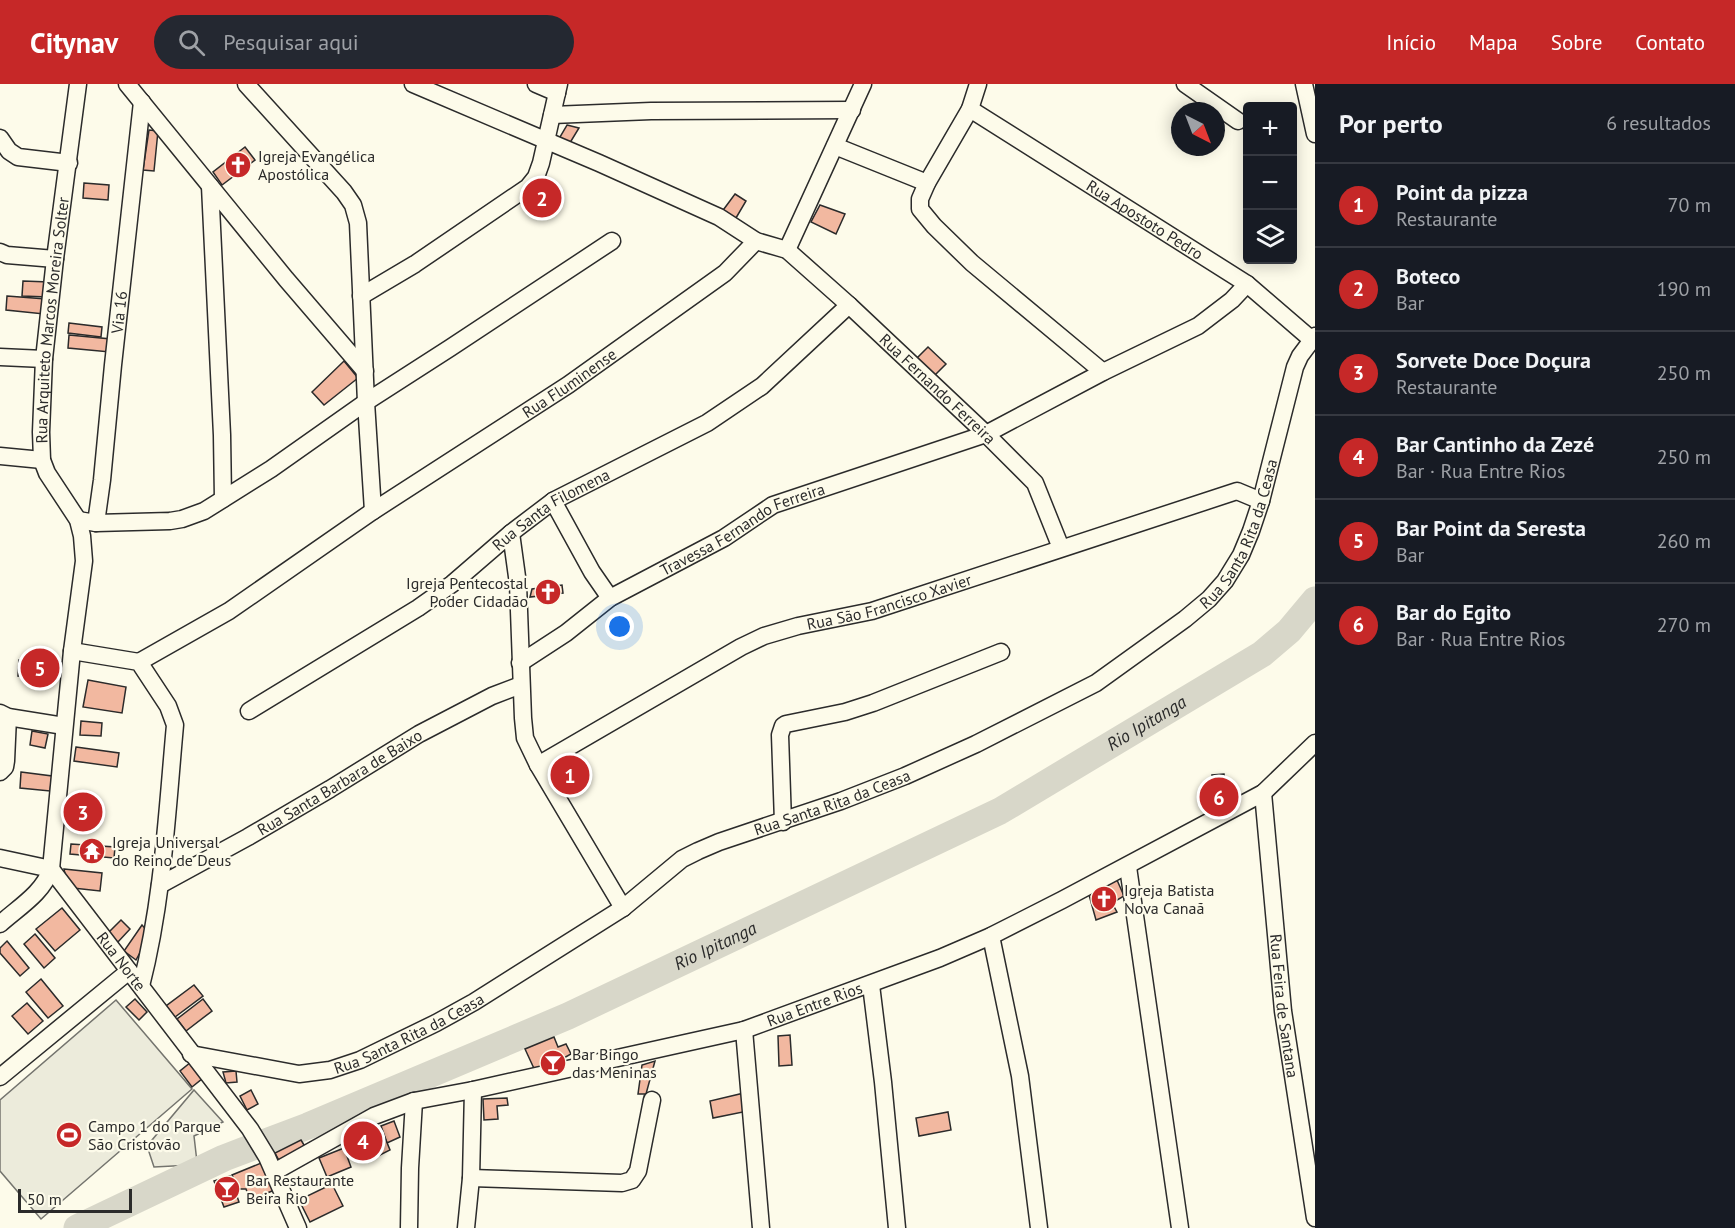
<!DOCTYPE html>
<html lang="pt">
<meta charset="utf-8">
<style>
:root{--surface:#171b24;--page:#242831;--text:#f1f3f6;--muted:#9ea1a6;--line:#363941;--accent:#c62828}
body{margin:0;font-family:"PT Sans",sans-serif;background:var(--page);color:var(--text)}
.controls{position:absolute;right:18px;top:18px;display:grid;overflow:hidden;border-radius:6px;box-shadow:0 3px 15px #0003}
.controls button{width:54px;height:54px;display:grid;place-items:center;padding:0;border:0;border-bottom:2px solid var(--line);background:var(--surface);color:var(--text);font:30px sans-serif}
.compass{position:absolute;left:1171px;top:18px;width:54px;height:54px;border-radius:50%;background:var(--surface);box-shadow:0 3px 15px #0003;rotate:138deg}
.scale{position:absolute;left:18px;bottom:15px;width:114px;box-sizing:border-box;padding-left:6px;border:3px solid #2b2b2b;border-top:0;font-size:16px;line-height:21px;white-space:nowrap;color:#2b2b2b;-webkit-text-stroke:4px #fdfbea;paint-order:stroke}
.you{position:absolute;left:620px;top:543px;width:21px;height:21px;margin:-15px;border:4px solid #fff;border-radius:50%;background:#1a73e8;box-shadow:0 0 0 9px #1a73e833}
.badge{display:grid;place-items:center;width:39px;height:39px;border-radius:50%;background:var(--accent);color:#fff;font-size:20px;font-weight:700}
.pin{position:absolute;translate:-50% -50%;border:3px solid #fff;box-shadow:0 2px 6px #0006}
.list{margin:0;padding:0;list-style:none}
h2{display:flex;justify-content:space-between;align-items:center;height:78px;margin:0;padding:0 24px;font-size:26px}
h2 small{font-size:20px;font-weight:400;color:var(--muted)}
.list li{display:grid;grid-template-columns:39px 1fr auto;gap:18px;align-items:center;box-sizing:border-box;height:84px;padding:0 24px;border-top:2px solid var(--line)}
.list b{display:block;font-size:22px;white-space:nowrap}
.list p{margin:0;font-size:20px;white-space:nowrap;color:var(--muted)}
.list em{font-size:20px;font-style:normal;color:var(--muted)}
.icon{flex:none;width:33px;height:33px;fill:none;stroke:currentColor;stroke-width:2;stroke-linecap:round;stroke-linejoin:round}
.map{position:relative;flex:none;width:1315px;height:1144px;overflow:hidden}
header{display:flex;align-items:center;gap:36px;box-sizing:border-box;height:84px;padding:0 30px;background:var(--accent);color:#fff}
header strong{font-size:28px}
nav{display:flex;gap:33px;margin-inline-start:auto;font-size:21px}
.search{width:420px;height:54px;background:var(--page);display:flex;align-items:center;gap:15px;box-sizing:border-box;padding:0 21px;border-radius:33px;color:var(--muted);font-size:22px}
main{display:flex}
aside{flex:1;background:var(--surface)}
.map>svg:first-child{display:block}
.green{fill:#ecebdb;stroke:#74746e;stroke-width:1.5}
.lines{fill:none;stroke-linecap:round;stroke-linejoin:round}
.river{stroke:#d8d7c9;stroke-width:27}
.building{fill:#f2b8a0;stroke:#2b2b2b;stroke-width:1.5}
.minor-casing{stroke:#2b2b2b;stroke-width:19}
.minor{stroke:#fdfbea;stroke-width:16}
.labels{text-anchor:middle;stroke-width:4.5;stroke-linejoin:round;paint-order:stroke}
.poi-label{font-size:16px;fill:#2b2b2b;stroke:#fdfbea;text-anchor:start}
.street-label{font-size:16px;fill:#2b2b2b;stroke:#fdfbea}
.water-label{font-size:18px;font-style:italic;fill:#2b2b2b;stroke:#fdfbea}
</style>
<header>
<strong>Citynav</strong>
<div class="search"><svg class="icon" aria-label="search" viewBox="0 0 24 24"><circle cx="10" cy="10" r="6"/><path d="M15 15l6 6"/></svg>Pesquisar aqui</div>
<nav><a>Início</a><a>Mapa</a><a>Sobre</a><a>Contato</a></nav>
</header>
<main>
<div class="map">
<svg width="1315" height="1144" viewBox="0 0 1315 1144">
<rect width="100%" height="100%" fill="#fdfbea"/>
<!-- green -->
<g class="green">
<path d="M116 916 192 1005 41 1135 0 1087V1016Z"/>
<path d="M194 1006 223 1038 194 1052 197 1078 192 1081 154 1083 147 1062Z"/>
</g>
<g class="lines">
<!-- river -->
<path class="river" id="s1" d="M77 1144 224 1074 308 1042 568 932 1000 727 1262 570 1289 547 1315 516"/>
</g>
<!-- building -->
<g class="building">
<path d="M567 41 579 44 568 62 557 58Z"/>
<path d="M149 46 158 47 154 87 143 86Z"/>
<path d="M245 63 255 76 222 101 213 88Z"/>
<path d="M84 99 109 101 108 116 83 114Z"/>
<path d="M542 106 551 111 541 132 530 117Z"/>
<path d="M735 110 746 117 733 139 721 129Z"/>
<path d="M820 121 845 130 836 150 811 138Z"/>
<path d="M23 197 49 198 48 213 22 212Z"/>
<path d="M7 212 46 215 44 230 6 226Z"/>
<path d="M69 239 102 243 101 253 68 249Z"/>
<path d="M69 251 111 255 110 268 68 264Z"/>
<path d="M928 263 946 280 934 292 916 275Z"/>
<path d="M344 277 358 294 324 321 312 308Z"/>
<path d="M562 501 563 509 530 513 532 505Z"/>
<path d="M19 576 66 578 65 594 18 592Z"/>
<path d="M88 596 126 603 122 629 83 623Z"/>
<path d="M81 637 102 639 101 652 80 651Z"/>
<path d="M32 647 48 650 45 664 30 661Z"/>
<path d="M76 663 119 669 117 683 74 677Z"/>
<path d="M21 688 52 692 50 707 20 704Z"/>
<path d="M1224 690 1227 715 1216 720 1212 691Z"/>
<path d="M76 720H88L87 733 75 732Z"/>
<path d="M71 760 115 763 114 774 70 770Z"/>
<path d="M64 785 102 789 100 807 73 804 67 800Z"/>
<path d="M1117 796 1124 812 1112 819 1117 828 1096 836 1089 811Z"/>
<path d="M62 824 80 846 55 867 36 845Z"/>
<path d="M121 836 130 845 117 859 107 850Z"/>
<path d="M142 841 150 850 136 876 124 867Z"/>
<path d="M35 850 55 874 44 884 24 860Z"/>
<path d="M7 857 29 884 20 892 0 869V864Z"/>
<path d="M41 895 63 922 48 934 26 908Z"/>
<path d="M194 901 203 912 175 933 166 922Z"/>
<path d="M135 915 147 928 139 936 126 923Z"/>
<path d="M203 915 212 927 186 947 177 935Z"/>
<path d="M27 919 43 937 28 950 12 932Z"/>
<path d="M790 951 792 981 779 982 778 952Z"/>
<path d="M554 953 558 963 566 960 571 970 562 975V981L537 991 525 965Z"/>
<path d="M655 977 646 1010H638L642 981Z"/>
<path d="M191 978 203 994 192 1003 180 987Z"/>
<path d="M236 987 237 998 226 999 223 988Z"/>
<path d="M251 1006 258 1020 247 1026 240 1012Z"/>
<path d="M744 1009 748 1027 713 1034 710 1017Z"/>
<path d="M507 1014 508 1021 497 1022 498 1035 484 1036 483 1015Z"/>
<path d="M948 1028 951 1046 919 1052 916 1034Z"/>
<path d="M394 1037 400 1053 387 1059 381 1042Z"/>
<path d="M381 1044 390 1066 378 1072 368 1050Z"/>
<path d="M367 1049 371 1057 358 1064 354 1056Z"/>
<path d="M301 1056 307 1066 281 1080 275 1069Z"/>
<path d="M344 1064 351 1083 327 1093 319 1074Z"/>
<path d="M266 1077 277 1105 250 1116 246 1105H238L232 1091Z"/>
<path d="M230 1092 239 1118 224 1123 214 1097Z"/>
<path d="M332 1100 343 1122 310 1138 299 1116Z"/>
</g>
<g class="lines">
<defs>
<g id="minor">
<path d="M127 0 286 195 365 287"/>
<path d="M246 0 344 108 353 121 358 139 366 318 373 427"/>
<path id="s2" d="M413 0 599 79 719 133 756 157 787 166 849 221 986 350 1035 399 1061 464"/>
<path d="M536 0 557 9"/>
<path d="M978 0 970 25 927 99 920 115V125L934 142 972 179 1103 288"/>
<path d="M1185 0 1238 37"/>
<path d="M1304 0 1315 50"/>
<path id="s3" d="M970 25 1247 200 1312 256"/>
<path d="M552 31 651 27 852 26"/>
<path d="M0 54 9 67 18 73 69 79"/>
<path d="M835 62 927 99"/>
<path d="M210 102 222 351 223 415"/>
<path d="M787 166 863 0"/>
<path d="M0 168 7 171 55 175"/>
<path d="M361 212 415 180 528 103 536 93 541 79 559 0"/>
<path d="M0 273 44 275"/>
<path d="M0 372 42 376"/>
<path d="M553 417 592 488 610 514"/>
<path d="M78 436 96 439 170 437 182 435 204 427 271 385 366 318 450 264 612 157"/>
<path id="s4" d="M96 439 102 396 113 281 142 18"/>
<path d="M511 449 518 500 523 634 525 654 538 681 623 824"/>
<path d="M72 567 139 578 168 622 175 641C167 728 163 816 141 902"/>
<path id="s5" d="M139 578 229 527 373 427 568 301 725 189 756 157"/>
<path id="s6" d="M520 579 566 549 610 514 724 454 773 421 986 350 1103 288 1198 242 1232 216 1247 200"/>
<path id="s7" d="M249 627 418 524 452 500 511 449 553 417 707 339 762 302 849 221"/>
<path d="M0 629 8 633 64 642"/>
<path id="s8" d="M538 681 741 563 764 552 798 542 872 527 1237 407 1261 417"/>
<path d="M0 688 5 683 6 677 8 633"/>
<path id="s9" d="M1263 709 1283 927 1315 1134"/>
<path d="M783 738 780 651 783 642 786 640 845 628 873 619 1001 568"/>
<path d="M0 774 51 785"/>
<path d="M1128 783 1180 1144"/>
<path id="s10" d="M51 785 250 1045 267 1073 298 1144"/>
<path id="s11" d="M160 801 248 753 330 705 419 650 492 612 521 601"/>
<path id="s12" d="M0 840C19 823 43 809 51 785L72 567 84 477 82 452 78 436 47 389 42 376 41 348 44 275 55 175 78 0"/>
<path d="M991 852 1020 992 1039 1144"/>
<path d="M871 901 883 998 897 1144"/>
<path d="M744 946 761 1144"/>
<path id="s13" d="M191 970 299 990 330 986 360 976 436 939 474 918 623 824 682 775 698 767 719 758 841 717 905 692 976 660 1096 599 1185 535 1209 515 1225 497 1241 471 1251 447 1261 417 1295 283 1300 272 1315 252"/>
<path d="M0 993 129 887"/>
<path id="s14" d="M274 1088 374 1032 414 1017 473 1006 744 946 940 874 991 852 1062 816 1263 709 1315 659"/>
<path d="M471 1094 622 1099 632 1096 638 1087 652 1016"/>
<path d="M409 1144 410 1084 414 1017"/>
<path d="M466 1144 471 1094 473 1006"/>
</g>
</defs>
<!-- minor casing -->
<use href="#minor" class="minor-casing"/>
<!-- minor -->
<use href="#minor" class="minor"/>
</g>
<!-- icons -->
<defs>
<symbol id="church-disc" viewBox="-11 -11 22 22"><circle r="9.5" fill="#c62828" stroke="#fdfbea"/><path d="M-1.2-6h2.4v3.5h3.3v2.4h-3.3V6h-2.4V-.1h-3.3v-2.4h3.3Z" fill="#fff"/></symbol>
<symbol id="temple-disc" viewBox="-11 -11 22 22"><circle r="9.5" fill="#c62828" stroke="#fdfbea"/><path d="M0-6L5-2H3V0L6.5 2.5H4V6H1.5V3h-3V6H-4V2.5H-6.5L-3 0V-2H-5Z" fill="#fff"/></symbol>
<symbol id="bar-disc" viewBox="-11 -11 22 22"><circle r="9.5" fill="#c62828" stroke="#fdfbea"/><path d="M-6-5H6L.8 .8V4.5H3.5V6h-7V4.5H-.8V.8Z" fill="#fff"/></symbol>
<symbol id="stadium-disc" viewBox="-11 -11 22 22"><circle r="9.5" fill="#c62828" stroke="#fdfbea"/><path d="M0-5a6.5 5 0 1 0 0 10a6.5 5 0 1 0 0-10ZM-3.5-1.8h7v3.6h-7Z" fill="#fff"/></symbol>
</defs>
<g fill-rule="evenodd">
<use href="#church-disc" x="223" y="66" width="30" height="30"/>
<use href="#church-disc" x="533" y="493" width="30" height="30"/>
<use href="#temple-disc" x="77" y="752" width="30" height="30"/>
<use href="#church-disc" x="1089" y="800" width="30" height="30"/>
<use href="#bar-disc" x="538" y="964" width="30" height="30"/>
<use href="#stadium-disc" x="54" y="1036" width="30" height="30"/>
<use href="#bar-disc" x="212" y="1090" width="30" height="30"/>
</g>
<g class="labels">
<!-- poi labels -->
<g class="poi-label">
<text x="258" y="78">Igreja Evangélica<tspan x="258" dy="18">Apostólica</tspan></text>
<text x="528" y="505" text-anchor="end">Igreja Pentecostal<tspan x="528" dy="18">Poder Cidadão</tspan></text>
<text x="112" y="764">Igreja Universal<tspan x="112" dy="18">do Reino de Deus</tspan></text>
<text x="1124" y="812">Igreja Batista<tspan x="1124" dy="18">Nova Canaã</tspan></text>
<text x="572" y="976">Bar Bingo<tspan x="572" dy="18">das Meninas</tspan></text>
<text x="88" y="1048">Campo 1 do Parque<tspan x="88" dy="18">São Cristovão</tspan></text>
<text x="246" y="1102">Bar Restaurante<tspan x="246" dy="18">Beira Rio</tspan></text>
</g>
<!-- street labels -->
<g class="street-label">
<text dy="6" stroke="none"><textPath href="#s3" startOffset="207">Rua Apostoto Pedro</textPath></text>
<text dy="6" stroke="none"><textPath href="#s4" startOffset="212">Via 16</textPath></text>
<text dy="6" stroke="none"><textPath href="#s12" startOffset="638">Rua Arquiteto Marcos Moreira Solter</textPath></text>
<text dy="6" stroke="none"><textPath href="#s5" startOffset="513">Rua Fluminense</textPath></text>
<text dy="6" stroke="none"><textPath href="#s2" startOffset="615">Rua Fernando Ferreira</textPath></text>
<text dy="6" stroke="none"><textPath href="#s7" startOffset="364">Rua Santa Filomena</textPath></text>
<text dy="6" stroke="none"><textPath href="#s6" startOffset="261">Travessa Fernando Ferreira</textPath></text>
<text dy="6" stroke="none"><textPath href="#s13" startOffset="1218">Rua Santa Rita da Ceasa</textPath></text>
<text dy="6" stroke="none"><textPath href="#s8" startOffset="390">Rua São Francisco Xavier</textPath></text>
<text dy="6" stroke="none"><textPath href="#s11" startOffset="207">Rua Santa Barbara de Baixo</textPath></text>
<text dy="6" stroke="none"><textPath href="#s13" startOffset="714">Rua Santa Rita da Ceasa</textPath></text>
<text dy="6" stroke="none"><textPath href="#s10" startOffset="116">Rua Norte</textPath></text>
<text dy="6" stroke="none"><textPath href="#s14" startOffset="570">Rua Entre Rios</textPath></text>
<text dy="6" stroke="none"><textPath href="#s9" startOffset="214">Rua Feira de Santana</textPath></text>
<text dy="6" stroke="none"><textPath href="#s13" startOffset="228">Rua Santa Rita da Ceasa</textPath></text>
</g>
<!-- water labels -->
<g class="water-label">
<text dy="6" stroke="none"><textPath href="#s1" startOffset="1184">Rio Ipitanga</textPath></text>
<text dy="6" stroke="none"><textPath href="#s1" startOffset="698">Rio Ipitanga</textPath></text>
</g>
</g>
</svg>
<div class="controls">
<button>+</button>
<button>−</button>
<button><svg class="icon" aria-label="layers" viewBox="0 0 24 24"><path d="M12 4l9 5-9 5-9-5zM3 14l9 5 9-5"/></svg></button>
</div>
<svg class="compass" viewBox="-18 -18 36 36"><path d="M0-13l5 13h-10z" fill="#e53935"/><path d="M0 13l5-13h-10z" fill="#9ea1a6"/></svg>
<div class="scale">50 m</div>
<div class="you"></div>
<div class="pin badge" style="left:570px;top:691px">1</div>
<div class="pin badge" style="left:542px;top:114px">2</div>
<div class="pin badge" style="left:83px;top:728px">3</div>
<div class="pin badge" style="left:363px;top:1057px">4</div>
<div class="pin badge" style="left:40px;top:584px">5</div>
<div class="pin badge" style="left:1219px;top:713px">6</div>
</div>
<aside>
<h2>Por perto<small>6 resultados</small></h2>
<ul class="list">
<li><span class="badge">1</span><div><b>Point da pizza</b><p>Restaurante</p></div><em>70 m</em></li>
<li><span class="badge">2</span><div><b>Boteco</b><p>Bar</p></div><em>190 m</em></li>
<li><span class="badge">3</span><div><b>Sorvete Doce Doçura</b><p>Restaurante</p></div><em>250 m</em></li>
<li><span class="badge">4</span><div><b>Bar Cantinho da Zezé</b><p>Bar · Rua Entre Rios</p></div><em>250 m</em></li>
<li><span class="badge">5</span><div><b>Bar Point da Seresta</b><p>Bar</p></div><em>260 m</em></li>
<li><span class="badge">6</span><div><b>Bar do Egito</b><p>Bar · Rua Entre Rios</p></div><em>270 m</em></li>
</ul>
</aside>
</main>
